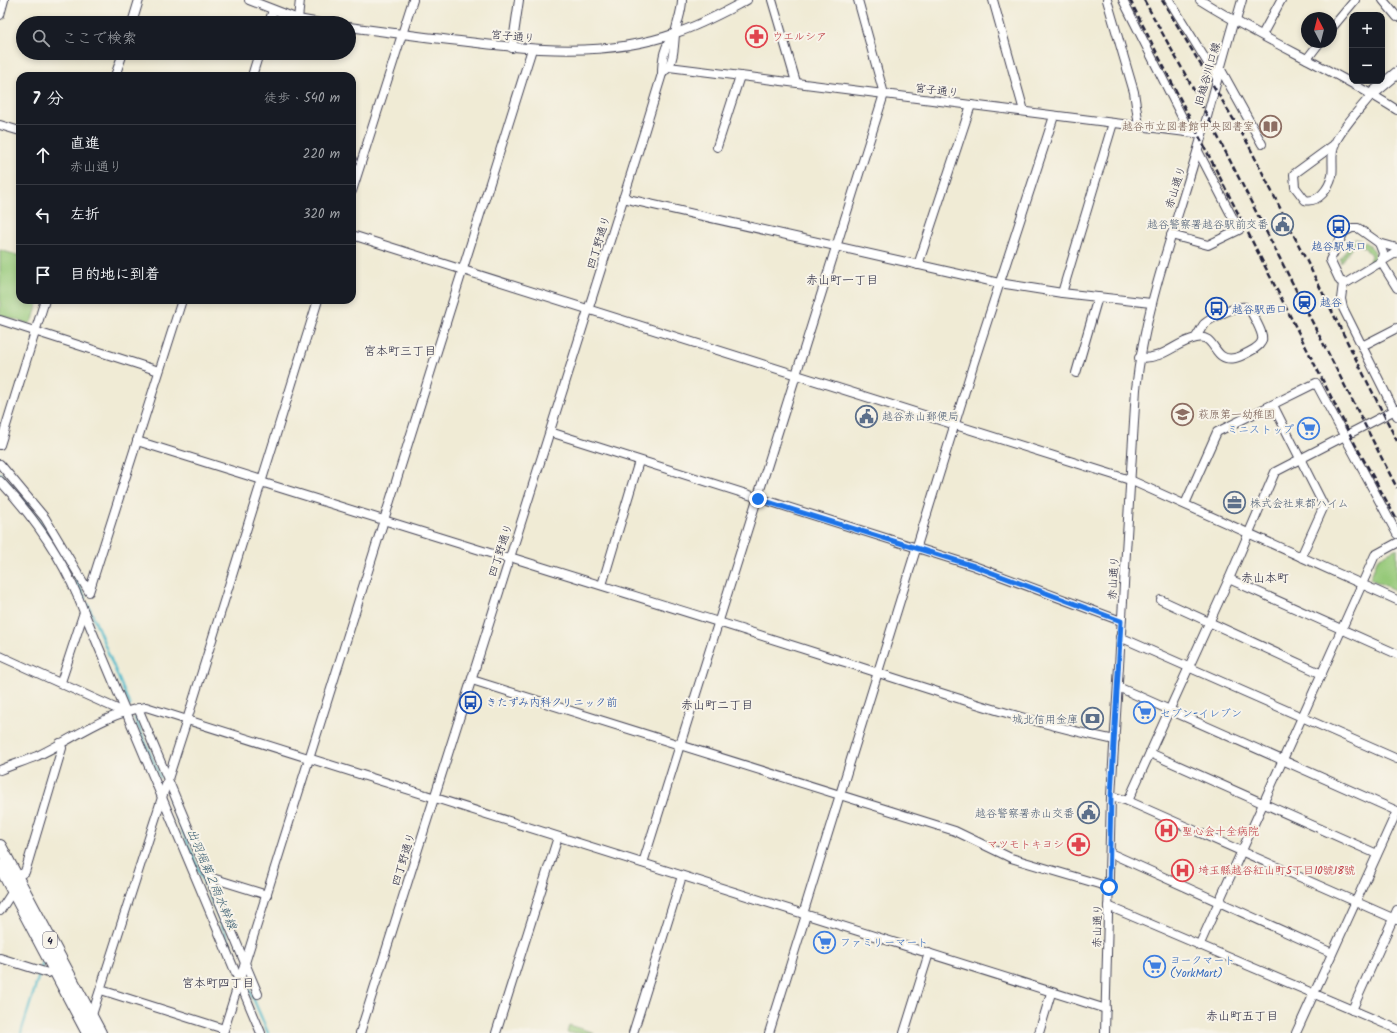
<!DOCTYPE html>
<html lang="ja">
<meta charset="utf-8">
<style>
:root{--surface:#171b24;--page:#242831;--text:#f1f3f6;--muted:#9ea1a6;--line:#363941}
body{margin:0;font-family:Kalam,"Klee One",sans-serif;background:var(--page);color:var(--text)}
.controls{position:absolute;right:12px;top:12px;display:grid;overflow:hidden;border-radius:8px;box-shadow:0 2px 6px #0003}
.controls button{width:36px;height:36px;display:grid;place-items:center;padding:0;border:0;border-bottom:1px solid var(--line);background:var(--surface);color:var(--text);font:20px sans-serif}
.compass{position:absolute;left:1301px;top:12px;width:36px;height:36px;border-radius:50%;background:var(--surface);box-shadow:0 2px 6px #0003;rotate:353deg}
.stop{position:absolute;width:12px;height:12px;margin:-9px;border:3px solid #1a73e8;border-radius:50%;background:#fff}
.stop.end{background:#1a73e8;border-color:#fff;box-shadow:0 1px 4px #0008}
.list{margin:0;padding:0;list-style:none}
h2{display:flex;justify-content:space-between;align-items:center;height:52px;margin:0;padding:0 16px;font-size:17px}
h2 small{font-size:13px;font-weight:400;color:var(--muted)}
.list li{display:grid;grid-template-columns:26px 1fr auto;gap:12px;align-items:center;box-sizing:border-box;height:60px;padding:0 16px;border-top:1px solid var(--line)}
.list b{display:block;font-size:15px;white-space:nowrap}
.list p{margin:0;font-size:13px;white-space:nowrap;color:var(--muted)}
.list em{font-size:13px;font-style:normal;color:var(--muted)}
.icon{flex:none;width:22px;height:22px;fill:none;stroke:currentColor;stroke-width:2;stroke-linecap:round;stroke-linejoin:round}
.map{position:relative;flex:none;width:1397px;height:1033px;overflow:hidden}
.search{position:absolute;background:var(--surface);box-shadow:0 2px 6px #0003;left:16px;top:16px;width:340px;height:44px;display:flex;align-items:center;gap:10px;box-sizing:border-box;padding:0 14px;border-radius:22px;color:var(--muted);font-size:15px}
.panel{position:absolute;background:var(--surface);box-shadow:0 2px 6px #0003;left:16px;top:72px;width:340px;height:232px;border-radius:12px}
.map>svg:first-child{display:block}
.green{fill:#96c979;stroke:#5c765a}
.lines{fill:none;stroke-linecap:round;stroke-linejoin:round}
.stream{stroke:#4eb9cb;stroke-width:2.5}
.minor-casing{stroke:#414052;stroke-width:10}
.major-casing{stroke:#414052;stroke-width:13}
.highway-casing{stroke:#414052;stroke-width:14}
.minor{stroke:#fff;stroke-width:8}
.major{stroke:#fff;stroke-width:11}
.highway{stroke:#fff;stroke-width:12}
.rail{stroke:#22223b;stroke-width:2.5;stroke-dasharray:6 3;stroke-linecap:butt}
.route{stroke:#1a73e8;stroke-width:5}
.labels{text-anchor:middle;stroke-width:4;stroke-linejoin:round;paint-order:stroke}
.shield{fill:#f7f3e8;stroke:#62616f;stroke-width:1}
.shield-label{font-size:10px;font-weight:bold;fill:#22223b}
.street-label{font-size:11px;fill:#22223b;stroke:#f7f3e8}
.health-label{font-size:11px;fill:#be3a42;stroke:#f7f3e8;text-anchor:start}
.education-label{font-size:11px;fill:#785e54;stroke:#f7f3e8;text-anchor:end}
.service-label{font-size:11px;fill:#4e5e75;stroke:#f7f3e8;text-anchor:end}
.transit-label{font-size:11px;fill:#164399;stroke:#f7f3e8;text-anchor:start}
.shop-label{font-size:11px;fill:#366cbe;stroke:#f7f3e8;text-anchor:start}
.neighbourhood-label{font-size:12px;fill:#22223b;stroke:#f7f3e8}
.water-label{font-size:12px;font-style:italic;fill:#31576d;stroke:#f7f3e8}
</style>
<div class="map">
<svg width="1397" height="1033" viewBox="0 0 1397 1033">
<rect width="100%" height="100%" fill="#f7f3e8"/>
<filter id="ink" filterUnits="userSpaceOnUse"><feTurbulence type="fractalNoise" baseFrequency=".025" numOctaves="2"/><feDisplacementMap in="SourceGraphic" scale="8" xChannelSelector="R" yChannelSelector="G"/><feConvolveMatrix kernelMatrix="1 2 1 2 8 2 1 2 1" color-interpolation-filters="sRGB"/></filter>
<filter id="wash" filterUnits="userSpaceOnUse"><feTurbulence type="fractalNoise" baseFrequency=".012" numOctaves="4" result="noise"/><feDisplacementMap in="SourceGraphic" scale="16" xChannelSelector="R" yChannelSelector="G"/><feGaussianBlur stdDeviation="0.9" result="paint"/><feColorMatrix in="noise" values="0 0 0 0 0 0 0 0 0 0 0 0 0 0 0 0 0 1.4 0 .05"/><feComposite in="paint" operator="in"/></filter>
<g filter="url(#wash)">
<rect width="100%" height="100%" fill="#f0ebd5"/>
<!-- green -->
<g class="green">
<path d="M1354 239C1362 239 1368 244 1374 250L1375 259 1369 262 1371 255 1364 247 1355 243 1341 263 1340 259Z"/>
<path d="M0 250 20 256V300H39L33 320 29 324 0 315Z"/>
<path d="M1397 548V591L1370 579 1378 558Z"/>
<path d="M569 1025 595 1033H567Z"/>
</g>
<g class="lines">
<!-- stream -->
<g class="stream">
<path d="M0 473C36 510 62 553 85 598"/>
<path d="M88 604 130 706"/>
<path d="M135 718 160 777"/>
<path d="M169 799 239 966"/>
<path d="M245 979 268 1033"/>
<path d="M21 1033 43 962"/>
</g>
</g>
</g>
<g filter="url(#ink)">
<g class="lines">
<defs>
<g id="minor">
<path d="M249 0 298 19 320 23"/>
<path d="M772 0 796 82"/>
<path d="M993 0 1024 111"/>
<path d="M1107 0 1134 92 1139 126"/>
<path d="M1123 0 1184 121 1187 132"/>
<path d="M1169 0 1217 78"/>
<path d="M1200 0C1263 40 1333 69 1397 110"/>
<path d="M1383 0 1397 17"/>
<path d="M0 15 4 0"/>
<path d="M298 19 300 0"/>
<path d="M1236 21 1242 0"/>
<path d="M132 23 139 0"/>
<path d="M269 23 273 10"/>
<path d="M349 27C386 32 423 37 460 41 531 50 607 58 676 33 701 25 724 12 747 0"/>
<path d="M1331 29 1355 0"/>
<path d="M1262 35 1281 0"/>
<path d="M512 48 519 0"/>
<path d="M1307 59 1320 42"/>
<path d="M669 67 1202 134"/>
<path d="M1220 68 1262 144"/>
<path d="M666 70C674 62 674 45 675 34 677 22 682 12 682 0"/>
<path d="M115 76 123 53"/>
<path d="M252 76 259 53"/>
<path d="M0 125 20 131"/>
<path d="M1335 144 1294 174 1295 187 1305 200C1319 203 1329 188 1332 176 1334 165 1330 154 1335 143 1344 125 1360 109 1372 94"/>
<path d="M717 147 740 76"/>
<path d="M352 191 413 0"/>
<path d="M623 198 999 283 1062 293 1151 303"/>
<path d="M352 235 1130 480 1397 600"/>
<path d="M1171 235 1208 245 1239 230 1198 151"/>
<path d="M1379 243 1383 253 1381 262 1397 288"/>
<path d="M1397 248 1379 243 1358 228H1352L1344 232 1330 260 1340 281 1346 283 1397 252"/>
<path d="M918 265 971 105"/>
<path d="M1343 283 1341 299 1343 308 1397 416"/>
<path d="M1062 293 1113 123"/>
<path d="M0 320 159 371"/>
<path d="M1362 346 1397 328"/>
<path d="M1139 358C1165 359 1174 343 1196 338 1217 333 1212 363 1235 358 1240 357 1245 354 1249 352 1267 343 1264 337 1256 321 1253 316 1251 309 1245 307 1239 304 1210 319 1204 324 1201 328 1199 333 1196 337"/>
<path d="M1076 373 1098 297"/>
<path d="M1273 405 1324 506 1301 557"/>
<path d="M550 432 974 566 1121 621"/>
<path d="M137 441 262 480"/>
<path d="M0 445 45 300"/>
<path d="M0 464 45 518 89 592 182 300"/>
<path d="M0 481C35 518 66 564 84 612L61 682"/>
<path d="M261 482 509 559 513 558C619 591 726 624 832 658 926 688 1018 720 1115 740"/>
<path d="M1185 504 1217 432 1316 383 1397 534"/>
<path d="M384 520 532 49"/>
<path d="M1229 579 1397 654"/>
<path d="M1362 584 1375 555 1397 543"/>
<path d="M602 585 639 461"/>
<path d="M1161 600 1322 674"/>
<path d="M84 612 261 1033"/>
<path d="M1120 637 1397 759"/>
<path d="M0 656 126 713"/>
<path d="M472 680 955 831 1011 858 1109 887"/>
<path d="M1118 687 1397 811"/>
<path d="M138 708 258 994"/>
<path d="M1150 753 1377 854"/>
<path d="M0 770C12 765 25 761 37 756 73 739 106 713 146 707L1106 1009"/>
<path d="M1111 796 1128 801 1397 920"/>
<path d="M1128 801 1229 579 1275 472 1397 409"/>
<path d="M1110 853 1332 953"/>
<path d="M643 863 884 94 858 0"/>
<path d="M16 877 25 872 62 748 60 743"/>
<path d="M209 877 267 895"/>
<path d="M1108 906 1397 1029"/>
<path d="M0 911 13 891"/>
<path d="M803 914 974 362 1054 116"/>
<path d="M1199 946 1362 584"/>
<path d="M0 958 48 973 54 970"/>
<path d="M101 990 224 1029"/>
<path d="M1352 1010 1397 910"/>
<path d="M91 1018 187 720 318 300"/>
<path d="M223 1033 384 520"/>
<path d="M360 1033 643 136 662 74C662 59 664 45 675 34"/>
<path d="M496 1033 558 837"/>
<path d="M633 1033 682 876"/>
<path d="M769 1033 806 915"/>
<path d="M904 1033 929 953"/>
<path d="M1039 1033 1051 993"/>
<path d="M1105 1033 1111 796 1136 389C1145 306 1174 231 1197 152 1210 108 1221 64 1234 20"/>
<path d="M1296 1033 1397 811"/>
</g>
<path id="major" d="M1372 94 1397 73"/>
<g id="highway">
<path d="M0 846 100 1033"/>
<path d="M0 866 88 1033"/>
</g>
</defs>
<!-- minor casing -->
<use href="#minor" class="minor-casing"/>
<!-- major casing -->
<use href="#major" class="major-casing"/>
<!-- highway casing -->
<use href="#highway" class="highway-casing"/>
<!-- minor -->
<use href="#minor" class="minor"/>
<!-- major -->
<use href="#major" class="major"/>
<!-- highway -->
<use href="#highway" class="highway"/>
<!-- rail -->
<g class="rail">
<path d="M1130 0 1355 444 1397 520"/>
<path d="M1144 0 1195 92 1397 488"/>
<path d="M1162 0 1247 142 1397 441"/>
</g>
</g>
</g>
<g class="lines" filter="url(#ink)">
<!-- route -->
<path class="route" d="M758 499 974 566 1121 621 1111 796 1109 887"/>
</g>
<!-- icons -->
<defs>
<symbol id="pharmacy-ring" viewBox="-11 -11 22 22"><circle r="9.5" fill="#f7f3e8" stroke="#e0444e" stroke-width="1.5"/><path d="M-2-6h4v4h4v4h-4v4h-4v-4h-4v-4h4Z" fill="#e0444e"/></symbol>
<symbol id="library-ring" viewBox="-11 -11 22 22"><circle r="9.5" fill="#f7f3e8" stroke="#8d6e63" stroke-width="1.5"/><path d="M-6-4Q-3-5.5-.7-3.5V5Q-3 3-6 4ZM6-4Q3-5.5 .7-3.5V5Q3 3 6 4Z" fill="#8d6e63"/></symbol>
<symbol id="civic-ring" viewBox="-11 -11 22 22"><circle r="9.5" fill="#f7f3e8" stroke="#5c6f8a" stroke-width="1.5"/><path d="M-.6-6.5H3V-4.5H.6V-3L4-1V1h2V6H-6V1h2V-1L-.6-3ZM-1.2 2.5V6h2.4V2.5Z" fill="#5c6f8a"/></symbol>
<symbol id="bus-ring" viewBox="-11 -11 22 22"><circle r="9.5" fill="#f7f3e8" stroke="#1a4fb4" stroke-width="1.5"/><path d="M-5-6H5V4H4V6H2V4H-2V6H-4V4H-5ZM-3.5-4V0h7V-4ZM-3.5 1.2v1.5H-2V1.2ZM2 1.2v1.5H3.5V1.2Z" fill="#1a4fb4"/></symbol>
<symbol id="station-ring" viewBox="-11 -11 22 22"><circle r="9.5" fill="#f7f3e8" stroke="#1a4fb4" stroke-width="1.5"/><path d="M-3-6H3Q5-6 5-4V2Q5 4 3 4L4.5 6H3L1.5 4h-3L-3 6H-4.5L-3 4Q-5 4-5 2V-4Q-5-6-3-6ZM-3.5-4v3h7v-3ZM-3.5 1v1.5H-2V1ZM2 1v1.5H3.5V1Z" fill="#1a4fb4"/></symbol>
<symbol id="school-ring" viewBox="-11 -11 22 22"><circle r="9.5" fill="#f7f3e8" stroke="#8d6e63" stroke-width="1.5"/><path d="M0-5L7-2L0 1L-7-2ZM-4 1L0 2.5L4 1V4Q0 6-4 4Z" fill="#8d6e63"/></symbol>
<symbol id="supermarket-ring" viewBox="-11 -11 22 22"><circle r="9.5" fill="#f7f3e8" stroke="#3f7fe0" stroke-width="1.5"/><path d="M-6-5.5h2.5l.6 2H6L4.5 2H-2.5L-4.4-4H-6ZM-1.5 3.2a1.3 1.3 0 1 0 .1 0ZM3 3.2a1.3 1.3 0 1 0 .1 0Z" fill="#3f7fe0"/></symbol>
<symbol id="office-ring" viewBox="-11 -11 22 22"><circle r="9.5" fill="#f7f3e8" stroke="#5c6f8a" stroke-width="1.5"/><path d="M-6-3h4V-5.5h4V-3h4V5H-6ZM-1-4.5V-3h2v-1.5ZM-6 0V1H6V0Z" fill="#5c6f8a"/></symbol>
<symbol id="bank-ring" viewBox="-11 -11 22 22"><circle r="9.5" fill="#f7f3e8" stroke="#5c6f8a" stroke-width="1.5"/><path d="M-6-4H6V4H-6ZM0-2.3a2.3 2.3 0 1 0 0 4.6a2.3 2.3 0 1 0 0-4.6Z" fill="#5c6f8a"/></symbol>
<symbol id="hospital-ring" viewBox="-11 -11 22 22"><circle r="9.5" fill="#f7f3e8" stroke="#e0444e" stroke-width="1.5"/><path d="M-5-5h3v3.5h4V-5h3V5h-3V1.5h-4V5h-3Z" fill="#e0444e"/></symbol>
</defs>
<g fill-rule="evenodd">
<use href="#pharmacy-ring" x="744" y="24" width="25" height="25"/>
<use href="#library-ring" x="1258" y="114" width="25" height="25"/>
<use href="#civic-ring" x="1270" y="212" width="25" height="25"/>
<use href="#bus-ring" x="1326" y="214" width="25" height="25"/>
<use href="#station-ring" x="1292" y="290" width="25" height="25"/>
<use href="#bus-ring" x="1204" y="296" width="25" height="25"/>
<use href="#school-ring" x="1170" y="402" width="25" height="25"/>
<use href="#civic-ring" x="854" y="404" width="25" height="25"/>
<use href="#supermarket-ring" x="1296" y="416" width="25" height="25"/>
<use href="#office-ring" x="1222" y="490" width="25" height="25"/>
<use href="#bus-ring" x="458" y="690" width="25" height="25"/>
<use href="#supermarket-ring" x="1132" y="700" width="25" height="25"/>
<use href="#bank-ring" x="1080" y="706" width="25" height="25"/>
<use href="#civic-ring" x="1076" y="800" width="25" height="25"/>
<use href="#hospital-ring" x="1154" y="818" width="25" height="25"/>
<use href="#pharmacy-ring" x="1066" y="832" width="25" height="25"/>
<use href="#hospital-ring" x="1170" y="858" width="25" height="25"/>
<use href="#supermarket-ring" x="812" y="930" width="25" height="25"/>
<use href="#supermarket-ring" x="1142" y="954" width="25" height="25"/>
</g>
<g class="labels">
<!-- shield labels -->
<rect class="shield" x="43" y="932" width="14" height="16" rx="3"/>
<g class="shield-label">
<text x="50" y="944">4</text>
</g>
<!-- street labels -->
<g class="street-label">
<text transform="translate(513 36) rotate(5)" y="4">宮子通り</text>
<text transform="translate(1207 74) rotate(-74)" y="4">旧越谷川口線</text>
<text transform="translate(937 90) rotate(7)" y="4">宮子通り</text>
<text transform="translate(1175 187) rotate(-72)" y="4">赤山通り</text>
<text transform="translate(598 242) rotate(-73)" y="4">四丁野通り</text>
<text transform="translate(500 550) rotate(-72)" y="4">四丁野通り</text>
<text transform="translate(1113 578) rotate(-86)" y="4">赤山通り</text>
<text transform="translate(403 859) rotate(-73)" y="4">四丁野通り</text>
<text transform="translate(1097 926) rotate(-89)" y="4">赤山通り</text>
</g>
<!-- health labels -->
<g class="health-label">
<text x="772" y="40">ウエルシア</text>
<text x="1182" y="835">聖心会十全病院</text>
<text x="1064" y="848" text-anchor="end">マツモトキヨシ</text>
<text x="1198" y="874">埼玉縣越谷紅山町5丁目10號18號</text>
</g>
<!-- education labels -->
<g class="education-label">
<text x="1254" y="130">越谷市立図書館中央図書室</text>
<text x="1198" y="418" text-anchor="start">萩原第一幼稚園</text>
</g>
<!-- service labels -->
<g class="service-label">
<text x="1268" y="228">越谷警察署越谷駅前交番</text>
<text x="882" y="420" text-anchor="start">越谷赤山郵便局</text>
<text x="1250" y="507" text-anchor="start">株式会社東都ハイム</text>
<text x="1078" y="723">城北信用金庫</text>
<text x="1074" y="817">越谷警察署赤山交番</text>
</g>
<!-- transit labels -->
<g class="transit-label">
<text x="1339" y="250" text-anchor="middle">越谷駅東口</text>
<text x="1320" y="306">越谷</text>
<text x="1232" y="313">越谷駅西口</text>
<text x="486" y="706">きたずみ内科クリニック前</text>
</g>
<!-- shop labels -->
<g class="shop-label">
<text x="1294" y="433" text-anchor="end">ミニストップ</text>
<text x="1160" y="717">セブン-イレブン</text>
<text x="840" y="946">ファミリーマート</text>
<text x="1170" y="964">ヨークマート<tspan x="1170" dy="13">(YorkMart)</tspan></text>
</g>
<!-- neighbourhood labels -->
<g class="neighbourhood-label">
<text x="842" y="284">赤山町一丁目</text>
<text x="400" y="355">宮本町三丁目</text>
<text x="1265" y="582">赤山本町</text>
<text x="717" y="709">赤山町二丁目</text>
<text x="218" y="987">宮本町四丁目</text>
<text x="1242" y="1020">赤山町五丁目</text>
</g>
<!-- water labels -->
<g class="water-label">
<text transform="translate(212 879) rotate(67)" y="4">出羽堀第２雨水幹線</text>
</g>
</g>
</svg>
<div class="controls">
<button>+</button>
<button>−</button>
</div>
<svg class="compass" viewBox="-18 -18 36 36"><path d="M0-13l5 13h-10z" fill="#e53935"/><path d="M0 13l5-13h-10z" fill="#9ea1a6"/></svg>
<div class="stop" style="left:1109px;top:887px"></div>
<div class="stop end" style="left:758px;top:499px"></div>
<div class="search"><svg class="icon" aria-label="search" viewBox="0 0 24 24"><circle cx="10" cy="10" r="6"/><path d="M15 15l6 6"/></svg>ここで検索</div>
<section class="panel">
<h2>7 分<small>徒歩 · 540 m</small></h2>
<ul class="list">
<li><svg class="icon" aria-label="ahead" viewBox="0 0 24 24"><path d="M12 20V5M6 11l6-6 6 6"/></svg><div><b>直進</b><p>赤山通り</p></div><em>220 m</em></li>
<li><svg class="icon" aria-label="left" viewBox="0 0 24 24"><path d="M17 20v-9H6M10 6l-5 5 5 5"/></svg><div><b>左折</b></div><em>320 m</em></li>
<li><svg class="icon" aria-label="arrive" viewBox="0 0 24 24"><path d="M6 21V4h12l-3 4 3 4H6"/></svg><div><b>目的地に到着</b></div></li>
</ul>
</section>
</div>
